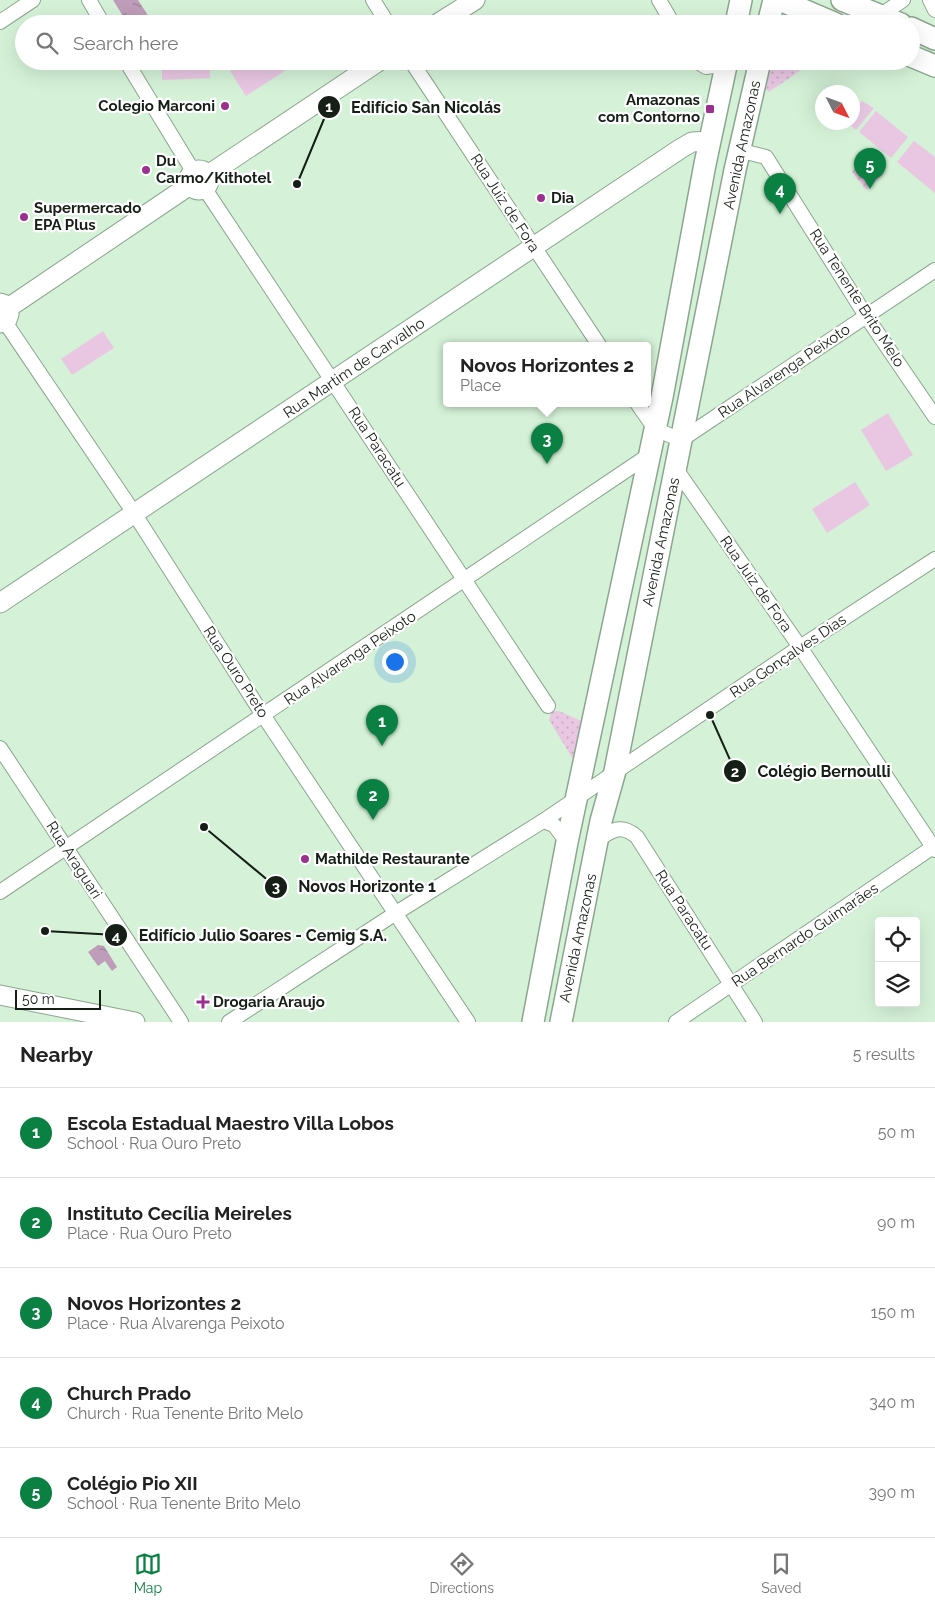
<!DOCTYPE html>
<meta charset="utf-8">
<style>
:root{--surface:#fff;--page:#f2f2f2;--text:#222;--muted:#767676;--line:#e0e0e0;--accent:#0b8043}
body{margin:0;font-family:Raleway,sans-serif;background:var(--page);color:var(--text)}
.controls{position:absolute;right:15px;bottom:15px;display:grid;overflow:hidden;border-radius:5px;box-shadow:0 5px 20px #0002}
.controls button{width:45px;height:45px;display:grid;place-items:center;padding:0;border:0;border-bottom:1px solid var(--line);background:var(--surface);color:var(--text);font:25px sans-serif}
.compass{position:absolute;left:815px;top:85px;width:45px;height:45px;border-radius:50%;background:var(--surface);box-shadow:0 5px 20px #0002;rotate:132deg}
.scale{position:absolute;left:15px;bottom:12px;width:86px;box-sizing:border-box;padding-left:5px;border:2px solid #151f16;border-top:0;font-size:14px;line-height:18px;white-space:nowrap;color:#151f16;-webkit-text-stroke:4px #fff;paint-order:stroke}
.you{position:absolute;left:394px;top:661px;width:18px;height:18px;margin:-12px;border:4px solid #fff;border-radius:50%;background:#1a73e8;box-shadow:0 0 0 8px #1a73e833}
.badge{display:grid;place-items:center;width:32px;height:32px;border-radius:50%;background:var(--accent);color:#fff;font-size:16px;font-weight:700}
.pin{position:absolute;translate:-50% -41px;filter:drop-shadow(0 1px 2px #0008)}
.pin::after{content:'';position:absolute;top:26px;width:18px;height:15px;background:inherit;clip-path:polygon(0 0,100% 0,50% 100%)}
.popup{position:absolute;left:443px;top:342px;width:208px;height:65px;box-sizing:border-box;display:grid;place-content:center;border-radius:5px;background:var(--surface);filter:drop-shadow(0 1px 4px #0005);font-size:16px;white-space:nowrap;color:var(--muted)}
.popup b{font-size:19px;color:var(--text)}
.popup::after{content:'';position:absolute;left:50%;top:100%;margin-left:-10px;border:10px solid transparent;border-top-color:var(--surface)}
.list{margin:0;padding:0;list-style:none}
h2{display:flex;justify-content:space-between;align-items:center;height:65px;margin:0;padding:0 20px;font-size:21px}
h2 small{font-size:16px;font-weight:400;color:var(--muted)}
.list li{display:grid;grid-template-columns:32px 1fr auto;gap:15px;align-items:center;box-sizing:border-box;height:90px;padding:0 20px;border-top:1px solid var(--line)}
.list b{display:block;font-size:19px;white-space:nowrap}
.list p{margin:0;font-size:16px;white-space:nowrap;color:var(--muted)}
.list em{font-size:16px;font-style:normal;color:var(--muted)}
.icon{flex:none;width:28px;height:28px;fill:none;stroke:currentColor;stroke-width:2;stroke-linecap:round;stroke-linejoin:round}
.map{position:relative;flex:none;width:935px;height:1022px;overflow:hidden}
.search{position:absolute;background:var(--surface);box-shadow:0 5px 20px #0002;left:15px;right:15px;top:15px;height:55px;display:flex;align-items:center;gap:12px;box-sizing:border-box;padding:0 18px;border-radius:28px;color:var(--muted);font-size:19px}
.sheet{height:515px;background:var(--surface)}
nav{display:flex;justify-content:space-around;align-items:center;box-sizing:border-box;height:70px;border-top:1px solid var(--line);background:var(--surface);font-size:14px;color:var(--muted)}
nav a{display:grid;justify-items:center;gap:2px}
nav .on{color:var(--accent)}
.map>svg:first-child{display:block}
.grass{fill:url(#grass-dots)}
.garden{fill:url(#garden-furrows)}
.pitch{fill:#e9c7e3}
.water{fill:url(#water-ripples)}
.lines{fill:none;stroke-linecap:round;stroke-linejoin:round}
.street-casing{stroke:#8ba68e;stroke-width:16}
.secondary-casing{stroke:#8ba68e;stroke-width:21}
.primary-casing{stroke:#8ba68e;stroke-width:24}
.street{stroke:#fff;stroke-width:14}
.secondary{stroke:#fff;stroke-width:19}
.primary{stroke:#fff;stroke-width:21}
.poi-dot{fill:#9c3090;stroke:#fff;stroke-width:2}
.labels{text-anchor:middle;stroke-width:4.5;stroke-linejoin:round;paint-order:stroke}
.poi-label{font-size:15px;font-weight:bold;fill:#151f16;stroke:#fff;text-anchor:start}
.street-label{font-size:15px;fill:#151f16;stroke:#fff}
.leader{fill:none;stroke:#151f16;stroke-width:2}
.callout-dot{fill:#151f16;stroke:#fff;stroke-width:2}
.mark-label{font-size:15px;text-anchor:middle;font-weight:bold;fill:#fff}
.callout-label{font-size:16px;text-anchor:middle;font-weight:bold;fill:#151f16;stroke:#fff;stroke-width:4.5;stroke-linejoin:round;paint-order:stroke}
</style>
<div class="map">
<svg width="935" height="1022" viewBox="0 0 935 1022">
<defs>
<pattern id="grass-dots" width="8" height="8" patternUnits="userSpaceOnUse" patternTransform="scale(1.25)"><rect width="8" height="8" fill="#e9c7e3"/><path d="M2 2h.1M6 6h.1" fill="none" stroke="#c7aac2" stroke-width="1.8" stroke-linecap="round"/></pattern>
<pattern id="garden-furrows" width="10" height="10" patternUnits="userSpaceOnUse" patternTransform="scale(1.25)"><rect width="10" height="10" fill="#e9c7e3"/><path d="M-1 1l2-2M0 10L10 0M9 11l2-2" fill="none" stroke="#c7aac2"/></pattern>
<pattern id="water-ripples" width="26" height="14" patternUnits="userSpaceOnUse" patternTransform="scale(1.25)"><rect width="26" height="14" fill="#bf9cb9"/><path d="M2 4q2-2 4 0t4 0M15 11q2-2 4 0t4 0" fill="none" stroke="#9a7f95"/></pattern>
</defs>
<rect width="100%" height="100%" fill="#d5f2d8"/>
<!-- grass -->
<g class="grass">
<path d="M772 61H814L769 92 766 89Z"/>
<path d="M552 711H559L588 724 579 769 549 720Z"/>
</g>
<!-- garden -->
<path class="garden" d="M856 167 866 175 875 167 884 174 866 190 852 172Z"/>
<!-- pitch -->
<g class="pitch">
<path d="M162 61H210V78L162 80Z"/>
<path d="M245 61H292L294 65 246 96 230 71Z"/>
<path d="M862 101 874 108 856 130 847 123 852 122 853 111Z"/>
<path d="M876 111 908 137 891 158 859 132Z"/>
<path d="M914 141 935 157V193L897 162Z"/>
<path d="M103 331 114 348 72 375 61 359Z"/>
<path d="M888 413 913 455 886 471 861 430Z"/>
<path d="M855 482 870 505 827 533 812 509Z"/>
</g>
<!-- water -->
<g class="water">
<path d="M113 0H138L149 17 140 24H128Z"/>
<path d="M98 945 104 946 117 967 112 971 105 961 98 966 88 952Z"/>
</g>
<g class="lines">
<defs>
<g id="street">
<path d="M89 0 103 24"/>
<path d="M373 0 388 24"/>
<path d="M659 0 673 24"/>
<path d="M930 0 935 10"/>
<path d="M881 15 903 0"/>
<path d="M0 22 33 0"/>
<path d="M126 61 193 171"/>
<path d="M411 61 599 345"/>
<path d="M696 61 706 67 727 64"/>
<path d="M737 162 746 152 766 157 866 316 935 417"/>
<path d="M205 189 548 706"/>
<path d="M5 322 134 513 263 715 468 1022"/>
<path d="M637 403 655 429 681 440 935 270"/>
<path d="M676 469 800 647 935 850"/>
<path d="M0 748 181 1022"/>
<path d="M543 821 554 825 567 842"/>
<path d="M598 840C612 829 622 824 637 837L755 1022"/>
<path d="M0 892 649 455"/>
<path d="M229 1022 396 913 543 821 800 647 935 559"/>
<path d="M676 1022 933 847"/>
</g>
<g id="secondary">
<path d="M437 24 475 0"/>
<circle cx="199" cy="180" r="10"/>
<path d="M208 175 379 61"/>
<path d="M0 303 6 305 9 314 7 320 0 323"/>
<path d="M8 308 190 185"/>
<path d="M0 603 680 149 692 142 710 141"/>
<path d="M0 995 135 1022"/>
</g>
<g id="primary">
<path d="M780 0 836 24"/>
<path d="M842 0 901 24"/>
<path d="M736 24 741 0"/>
<path d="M768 24 774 0"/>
<path d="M911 28 935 39"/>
<path d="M911 56 935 66"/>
<path d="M533 1022 567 842 662 397 705 164 727 61"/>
<path d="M561 1022 601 821 615 771 735 170 760 61"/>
</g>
</defs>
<!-- street casing -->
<use href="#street" class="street-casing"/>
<!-- secondary casing -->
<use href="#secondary" class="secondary-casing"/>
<!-- primary casing -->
<use href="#primary" class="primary-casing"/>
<!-- street -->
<use href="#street" class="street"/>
<!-- secondary -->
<use href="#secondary" class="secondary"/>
<!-- primary -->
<use href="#primary" class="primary"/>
</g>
<!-- markers -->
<g class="poi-dot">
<circle cx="225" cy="106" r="5"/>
<rect x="705" y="104" width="10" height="10" rx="2.5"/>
<circle cx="146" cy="170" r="5"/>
<circle cx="541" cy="198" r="5"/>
<circle cx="24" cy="217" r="5"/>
<circle cx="305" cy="859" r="5"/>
<path d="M200.5 994.5h5v5h5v5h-5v5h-5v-5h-5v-5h5z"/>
</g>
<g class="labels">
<!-- poi labels -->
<g class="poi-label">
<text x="700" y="105" text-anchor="end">Amazonas<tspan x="700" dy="17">com Contorno</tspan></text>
<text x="215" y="111" text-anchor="end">Colegio Marconi</text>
<text x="156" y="166">Du<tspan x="156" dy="17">Carmo/Kithotel</tspan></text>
<text x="551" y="203">Dia</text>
<text x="34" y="213">Supermercado<tspan x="34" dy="17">EPA Plus</tspan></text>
<text x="315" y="864">Mathilde Restaurante</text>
<text x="213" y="1007">Drogaria Araujo</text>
</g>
<!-- street labels -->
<g class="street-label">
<text transform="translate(742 145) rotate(-78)" y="5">Avenida Amazonas</text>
<text transform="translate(505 203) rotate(57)" y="5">Rua Juiz de Fora</text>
<text transform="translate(857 298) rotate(57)" y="5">Rua Tenente Brito Melo</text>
<text transform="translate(354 368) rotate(-34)" y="5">Rua Martim de Carvalho</text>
<text transform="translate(784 371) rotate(-34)" y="5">Rua Alvarenga Peixoto</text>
<text transform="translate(377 447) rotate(57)" y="5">Rua Paracatu</text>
<text transform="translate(661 542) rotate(-78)" y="5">Avenida Amazonas</text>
<text transform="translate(756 584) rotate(55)" y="5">Rua Juiz de Fora</text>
<text transform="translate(788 656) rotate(-34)" y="5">Rua Gonçalves Dias</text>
<text transform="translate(350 658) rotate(-34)" y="5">Rua Alvarenga Peixoto</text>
<text transform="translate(236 672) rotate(57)" y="5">Rua Ouro Preto</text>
<text transform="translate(74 860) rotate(57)" y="5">Rua Araguari</text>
<text transform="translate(684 910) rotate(57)" y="5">Rua Paracatu</text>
<text transform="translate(805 935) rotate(-34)" y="5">Rua Bernardo Guimarães</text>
<text transform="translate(578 938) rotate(-78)" y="5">Avenida Amazonas</text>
</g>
</g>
<!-- callouts -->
<path class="leader" d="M297 184L329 107M710 715L735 771M204 827L276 887M45 931L116 935"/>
<g class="callout-dot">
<circle cx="297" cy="184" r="5"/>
<circle cx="710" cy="715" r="5"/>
<circle cx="204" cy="827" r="5"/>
<circle cx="45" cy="931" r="5"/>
<circle cx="329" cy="107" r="12"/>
<circle cx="735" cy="771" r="12"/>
<circle cx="276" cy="887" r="12"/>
<circle cx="116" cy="935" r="12"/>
</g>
<g class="mark-label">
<text x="329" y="112">1</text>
<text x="735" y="777">2</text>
<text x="276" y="892">3</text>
<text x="116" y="941">4</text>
</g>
<g class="callout-label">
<text x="426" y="113">Edifício San Nicolás</text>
<text x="824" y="777">Colégio Bernoulli</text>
<text x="367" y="892">Novos Horizonte 1</text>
<text x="263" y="941">Edifício Julio Soares - Cemig S.A.</text>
</g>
</svg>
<div class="controls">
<button><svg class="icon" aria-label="locate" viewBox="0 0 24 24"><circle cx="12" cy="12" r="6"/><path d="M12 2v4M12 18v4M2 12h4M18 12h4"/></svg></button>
<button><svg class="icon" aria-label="layers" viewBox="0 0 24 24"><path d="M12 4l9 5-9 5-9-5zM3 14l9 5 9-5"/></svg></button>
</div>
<svg class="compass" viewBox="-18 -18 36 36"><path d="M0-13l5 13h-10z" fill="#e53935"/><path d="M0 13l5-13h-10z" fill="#767676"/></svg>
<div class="scale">50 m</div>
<div class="you"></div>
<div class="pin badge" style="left:382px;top:746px">1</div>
<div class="pin badge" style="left:373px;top:820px">2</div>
<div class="pin badge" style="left:547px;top:464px">3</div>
<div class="popup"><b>Novos Horizontes 2</b>Place</div>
<div class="pin badge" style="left:780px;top:214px">4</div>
<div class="pin badge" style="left:870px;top:189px">5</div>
<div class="search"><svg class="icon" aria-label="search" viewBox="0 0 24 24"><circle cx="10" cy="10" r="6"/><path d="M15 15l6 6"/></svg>Search here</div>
</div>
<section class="sheet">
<h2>Nearby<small>5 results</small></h2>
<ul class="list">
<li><span class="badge">1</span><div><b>Escola Estadual Maestro Villa Lobos</b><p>School · Rua Ouro Preto</p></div><em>50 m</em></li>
<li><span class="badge">2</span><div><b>Instituto Cecília Meireles</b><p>Place · Rua Ouro Preto</p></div><em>90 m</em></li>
<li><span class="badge">3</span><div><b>Novos Horizontes 2</b><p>Place · Rua Alvarenga Peixoto</p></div><em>150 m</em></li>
<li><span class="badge">4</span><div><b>Church Prado</b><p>Church · Rua Tenente Brito Melo</p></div><em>340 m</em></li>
<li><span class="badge">5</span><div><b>Colégio Pio XII</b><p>School · Rua Tenente Brito Melo</p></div><em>390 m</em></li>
</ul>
</section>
<nav>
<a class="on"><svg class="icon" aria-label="map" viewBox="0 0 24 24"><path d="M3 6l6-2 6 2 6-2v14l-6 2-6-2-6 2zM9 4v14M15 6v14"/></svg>Map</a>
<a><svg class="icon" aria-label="directions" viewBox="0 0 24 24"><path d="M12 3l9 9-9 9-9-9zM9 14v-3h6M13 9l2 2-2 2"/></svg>Directions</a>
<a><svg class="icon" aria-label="saved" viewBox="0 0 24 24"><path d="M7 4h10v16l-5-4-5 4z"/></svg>Saved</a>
</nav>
